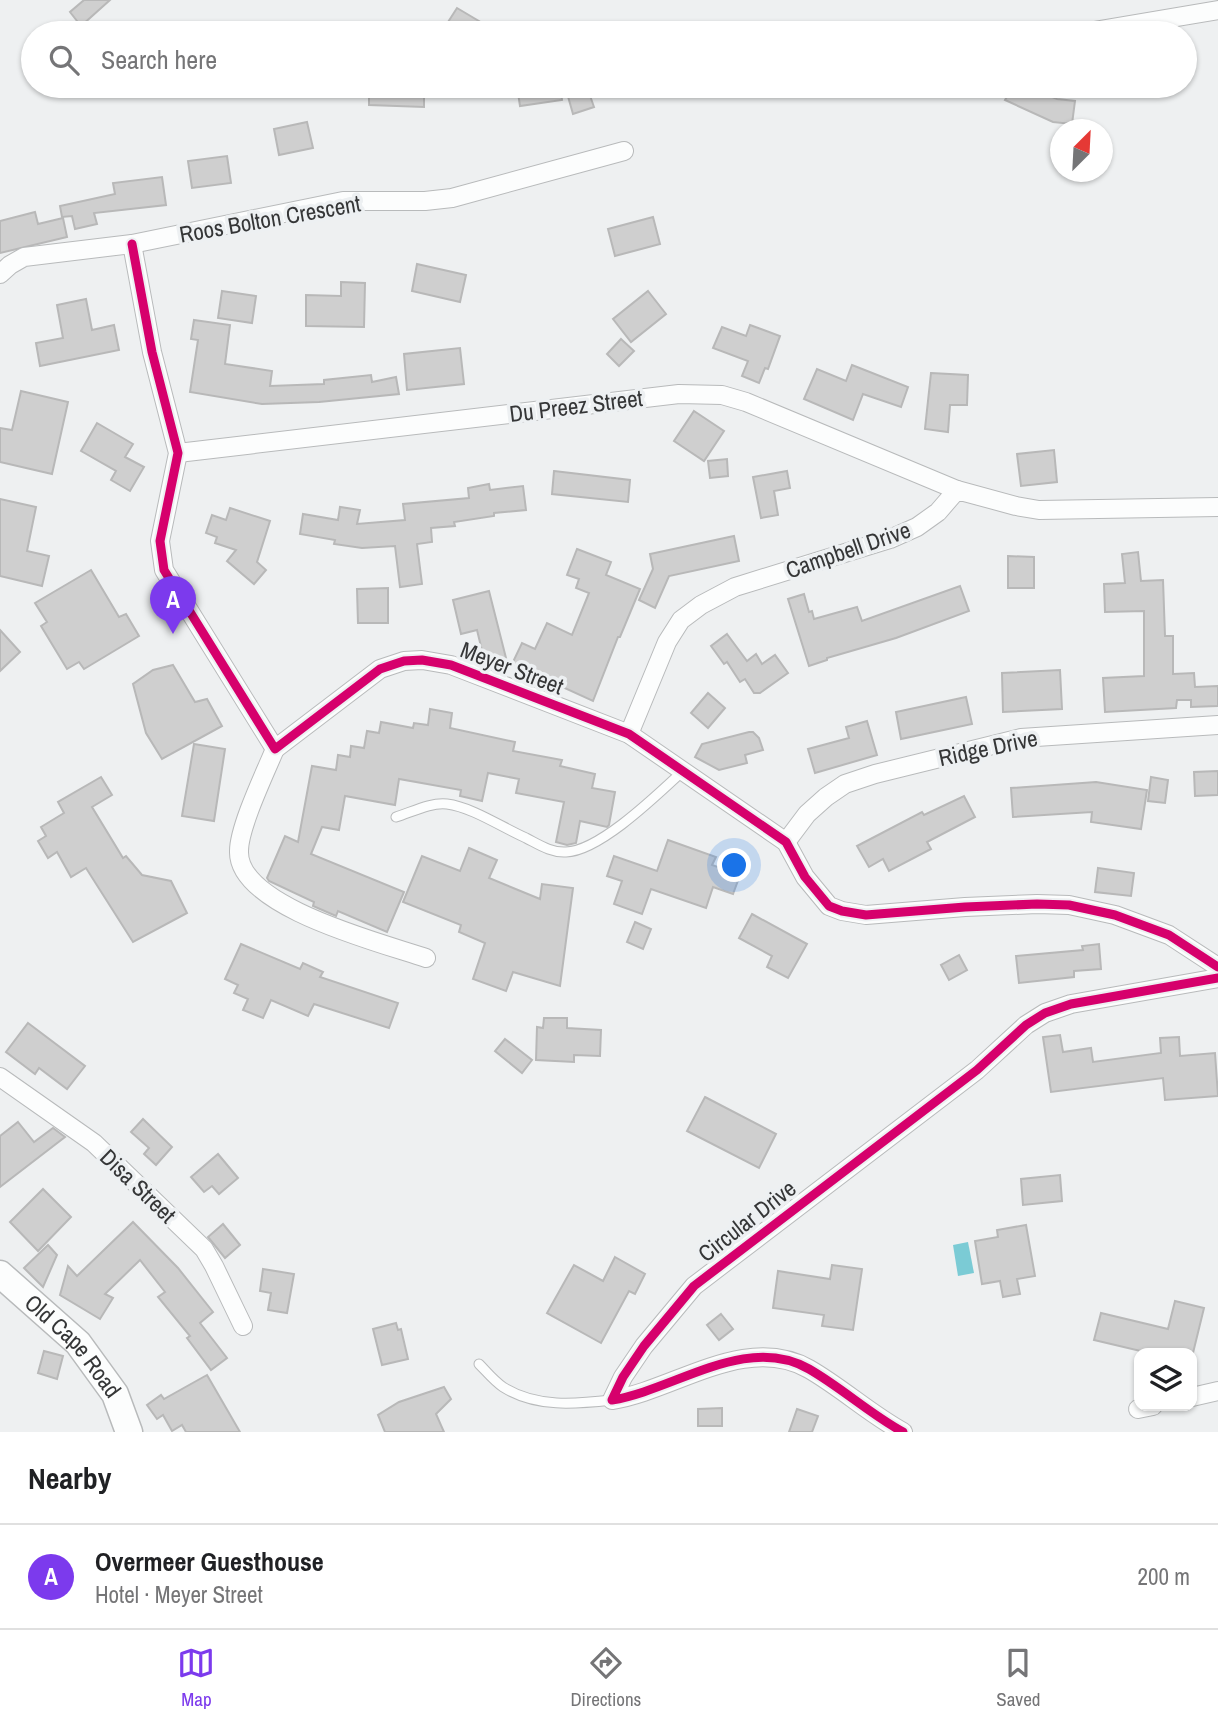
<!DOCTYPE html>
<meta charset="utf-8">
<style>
:root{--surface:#fff;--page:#f2f2f2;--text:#202124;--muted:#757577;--line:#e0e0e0;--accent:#7c3aed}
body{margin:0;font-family:"Archivo Narrow",sans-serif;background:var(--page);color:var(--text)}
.controls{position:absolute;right:21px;bottom:21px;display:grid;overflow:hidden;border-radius:14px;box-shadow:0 2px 5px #0004}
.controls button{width:63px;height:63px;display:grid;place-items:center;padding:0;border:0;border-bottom:2px solid var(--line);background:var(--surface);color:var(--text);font:35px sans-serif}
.compass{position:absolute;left:1050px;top:119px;width:63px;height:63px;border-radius:50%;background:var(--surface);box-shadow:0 2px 5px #0004;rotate:24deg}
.you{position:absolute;left:735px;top:866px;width:24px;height:24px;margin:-18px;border:5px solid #fff;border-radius:50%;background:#1a73e8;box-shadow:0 0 0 10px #1a73e833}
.badge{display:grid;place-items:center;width:46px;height:46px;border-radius:50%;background:var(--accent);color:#fff;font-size:23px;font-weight:700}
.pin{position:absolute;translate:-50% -58px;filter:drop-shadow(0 2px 4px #0008)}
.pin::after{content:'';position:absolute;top:37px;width:24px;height:21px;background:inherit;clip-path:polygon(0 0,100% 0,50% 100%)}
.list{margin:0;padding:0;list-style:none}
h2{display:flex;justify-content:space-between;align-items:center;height:91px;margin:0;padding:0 28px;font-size:30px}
h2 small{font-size:23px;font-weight:400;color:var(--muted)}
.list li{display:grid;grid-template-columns:46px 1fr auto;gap:21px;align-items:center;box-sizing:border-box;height:105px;padding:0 28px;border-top:2px solid var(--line)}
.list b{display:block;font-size:26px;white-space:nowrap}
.list p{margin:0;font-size:23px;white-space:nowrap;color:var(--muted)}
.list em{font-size:23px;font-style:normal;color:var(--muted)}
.icon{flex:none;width:38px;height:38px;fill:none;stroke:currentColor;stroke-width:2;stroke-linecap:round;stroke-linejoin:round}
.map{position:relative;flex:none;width:1218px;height:1432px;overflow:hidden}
.search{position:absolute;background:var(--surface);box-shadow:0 2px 5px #0004;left:21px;right:21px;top:21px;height:77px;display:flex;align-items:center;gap:18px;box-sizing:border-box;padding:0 24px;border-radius:38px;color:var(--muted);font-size:26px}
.sheet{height:196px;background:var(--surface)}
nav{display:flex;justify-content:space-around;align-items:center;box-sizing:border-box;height:98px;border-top:2px solid var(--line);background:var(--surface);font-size:19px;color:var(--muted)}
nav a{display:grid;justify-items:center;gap:4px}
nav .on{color:var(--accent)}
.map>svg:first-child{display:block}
.water{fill:#7bcbd5}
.building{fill:#cfcfcf;stroke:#b8b8b8;stroke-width:2}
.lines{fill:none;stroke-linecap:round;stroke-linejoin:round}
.lane-casing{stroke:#b8babb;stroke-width:11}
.street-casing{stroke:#b8babb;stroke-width:20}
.secondary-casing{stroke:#b8babb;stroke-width:29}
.lane{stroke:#fcfdfd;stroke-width:9}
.street{stroke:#fcfdfd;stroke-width:18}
.secondary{stroke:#fcfdfd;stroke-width:26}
.cycleway-casing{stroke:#edf0f2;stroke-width:13}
.cycleway{stroke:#d6006c;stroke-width:9}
.labels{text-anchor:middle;stroke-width:7;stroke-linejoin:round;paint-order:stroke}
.street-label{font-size:23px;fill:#353637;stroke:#edf0f2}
</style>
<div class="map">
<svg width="1218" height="1432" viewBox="0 0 1218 1432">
<rect width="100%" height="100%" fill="#eef0f1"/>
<!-- water -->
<path class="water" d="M968 1242 974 1273 958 1276 953 1245Z"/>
<!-- building -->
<g class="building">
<path d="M84 0H110L81 26 70 12Z"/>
<path d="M457 8 499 33H441Z"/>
<path d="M369 86H424V107L369 105Z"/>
<path d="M517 86H560L562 100 520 106Z"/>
<path d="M1013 86H1026L1057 99 1075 101 1072 124 1053 122 1005 100Z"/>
<path d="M587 87 594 107 573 114 567 93Z"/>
<path d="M307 122 313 148 279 155 274 129Z"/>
<path d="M227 156 231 183 192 188 188 161Z"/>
<path d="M162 177 166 205 94 213 97 224 75 229 72 216 62 217 60 206 115 194 113 183Z"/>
<path d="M35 212 38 224 63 218 67 237 0 253V221Z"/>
<path d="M653 217 660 244 615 256 608 229Z"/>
<path d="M417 264 466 275 460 302 412 291Z"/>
<path d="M341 282 365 283 364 327 306 326V295L341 296Z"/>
<path d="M222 291 256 296 252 323 218 318Z"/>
<path d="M648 291 666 314 631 342 613 319Z"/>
<path d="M86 299 92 330 114 325 119 350 40 366 36 343 63 338 57 305Z"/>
<path d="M194 320 230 325 225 364 272 371 270 386 324 384V380L371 375 372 382 396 377 399 394 319 402 262 404 190 392 198 340 191 339Z"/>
<path d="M750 325 780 336 768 369 765 368 759 383 742 376 748 361 713 348 722 327 746 336Z"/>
<path d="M621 339 634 351 619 366 607 354Z"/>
<path d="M460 348 464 384 407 390 404 354Z"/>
<path d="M852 365 908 387 901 407 863 394 853 420 804 399 817 369 846 381Z"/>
<path d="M931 373 968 375 967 405H950L948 432 925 429Z"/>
<path d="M21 391 68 402 52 474 0 462V428L12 430Z"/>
<path d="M694 411 724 431 704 461 674 441Z"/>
<path d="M97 423 133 444 125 457 144 467 130 491 111 480 116 471 81 451Z"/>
<path d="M1054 450 1057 482 1021 486 1017 454Z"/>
<path d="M727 459 728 476 710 478 708 461Z"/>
<path d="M554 471 630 480 628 502 552 494Z"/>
<path d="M787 471 790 488 774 491 778 515 761 518 753 477Z"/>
<path d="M489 484 490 490 523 486 526 510 494 513V516L454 522 455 526 431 528 432 542 417 544 422 584 400 587 395 546 362 548 334 544 335 540 300 534 303 514 338 520 340 507 360 510 357 524 405 520 403 504 469 498 468 488Z"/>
<path d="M0 499 36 507 27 551 49 556 42 586 0 576Z"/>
<path d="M230 508 270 521 257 562 266 570 254 584 227 561 236 550 215 543 217 537 206 533 212 515 226 520Z"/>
<path d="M734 536 739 561 669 576 655 608 639 600 653 569 650 554Z"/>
<path d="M577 549 611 562 606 575 640 589 620 637H618L593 701 512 664 522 643 535 649 547 623 572 635 589 593 576 588 579 579 567 575Z"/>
<path d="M1138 552 1141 581 1163 580 1165 636H1173V674L1194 673 1195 687 1218 686V706L1191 707V700H1177L1176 708 1105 712 1103 678 1144 676V611L1105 612 1104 584 1125 583 1122 554Z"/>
<path d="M1008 556 1034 557V588H1008Z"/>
<path d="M91 570 119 617 126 614 139 636 84 669 79 662 67 669 41 626 47 622 35 603Z"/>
<path d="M960 586 969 611 896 638 827 658V660L809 666 788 599 804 594 809 612 812 611 814 619 857 607 862 621Z"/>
<path d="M388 588V623H358L357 589Z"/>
<path d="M489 591 507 662 494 656 484 659 477 630 461 634 453 600Z"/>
<path d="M0 630 20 652 0 671Z"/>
<path d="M727 634 747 661 756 654 762 664 775 655 788 673 760 693H754L745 679 740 682 727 662 724 664 711 646Z"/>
<path d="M173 665 195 702 207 699 222 726 162 759 146 733 133 684 153 670Z"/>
<path d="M1060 670 1062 709 1003 712 1002 673Z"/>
<path d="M708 693 725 708 708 728 691 713Z"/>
<path d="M966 697 972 724 901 739 896 712Z"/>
<path d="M430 709 452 713 450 728 515 742 513 751 562 760 560 766 595 774 592 788 615 792 609 825 607 827 580 821 576 843 567 845 556 842 564 802 516 793 519 779 488 773 482 801 460 796 461 790 399 779 395 805 345 796 339 830 322 827 311 854 404 892 387 932 338 911 336 916 320 909 313 906 314 902 269 881 267 878 285 836 298 842 312 766 336 770 338 755 350 757 351 746 364 748 367 731 379 733 381 722 413 728 414 723 428 725Z"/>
<path d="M867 721 877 755 815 773 808 749 849 738 846 727Z"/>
<path d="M749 732H753L759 738 763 750 745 755 747 763 719 770 695 757 702 744Z"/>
<path d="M194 744 225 749 214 821 182 816Z"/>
<path d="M1218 771V795L1195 796 1194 772Z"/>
<path d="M101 777 112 795 92 807 123 858 126 856 142 875 171 881 187 913 133 942 86 868 71 877 57 852 48 858 38 841 46 836 41 827 64 813 58 802Z"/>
<path d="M1151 777 1168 780 1165 803 1148 801Z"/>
<path d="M1096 782 1147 790 1141 829 1091 822 1092 812 1013 817 1011 788Z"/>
<path d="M964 796 975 817 927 842 931 849 889 871 883 859 869 867 857 846 922 812 924 815Z"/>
<path d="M668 840 716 857 712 865 740 875 733 894 713 887 706 908 651 889 642 914 614 904 622 881 607 876 614 856 657 871Z"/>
<path d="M469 848 497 860 489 878 540 899 542 884 573 888 560 986 513 972 506 991 473 979 485 943 459 932 461 925 403 902 422 856 460 871Z"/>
<path d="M1098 868 1134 873 1131 896 1095 892Z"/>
<path d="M752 914 807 944 788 978 767 967 772 956 739 938Z"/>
<path d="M635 922 651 929 643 949 627 942Z"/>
<path d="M241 944 300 969 303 963 323 972 320 977 398 1003 389 1028 314 1004 308 1016 271 1000 263 1018 243 1010 248 999 234 993 238 985 225 979Z"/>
<path d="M1099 944 1101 969 1074 971V977L1019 983 1016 956 1083 950 1082 946Z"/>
<path d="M959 955 967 970 949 980 941 965Z"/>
<path d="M544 1018H567V1028L601 1030 600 1056 574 1055V1062L536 1060 537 1027 543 1028Z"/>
<path d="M28 1023 85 1066 67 1089 39 1068 35 1074 6 1052Z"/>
<path d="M1060 1035 1063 1052 1091 1048 1093 1062 1161 1053 1160 1038 1179 1037 1180 1056 1215 1053 1218 1096 1165 1100 1163 1078 1051 1092 1043 1037Z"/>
<path d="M505 1039 532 1060 522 1073 495 1051Z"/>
<path d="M705 1097 776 1134 759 1168 687 1131Z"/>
<path d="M143 1119 172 1147 156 1165 144 1154 149 1148 131 1132Z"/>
<path d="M18 1122 34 1142 53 1128 65 1137 0 1187V1136Z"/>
<path d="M218 1154 238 1178 219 1194 212 1186 204 1192 191 1177Z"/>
<path d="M1060 1175 1062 1201 1023 1205 1021 1179Z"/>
<path d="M43 1189 71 1217 38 1251 10 1222Z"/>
<path d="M133 1222 178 1268 213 1312 200 1323 227 1358 211 1370 187 1338 190 1336 158 1297 165 1292 140 1260 105 1294 113 1298 100 1319 60 1295 68 1266 77 1276Z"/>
<path d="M223 1224 240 1245 225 1258 208 1237Z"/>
<path d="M1026 1225 1035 1276 1017 1279 1020 1294 1003 1297 1000 1281 982 1284 975 1241 998 1237 997 1230Z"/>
<path d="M48 1245 57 1255 43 1287 24 1268Z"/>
<path d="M615 1257 645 1274 635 1294 629 1291 601 1343 547 1313 574 1265 603 1281Z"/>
<path d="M832 1265 862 1269 853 1330 822 1326 824 1315 773 1308 778 1271 830 1279Z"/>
<path d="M263 1269 294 1274 287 1313 268 1310 271 1293 260 1291Z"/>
<path d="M1175 1301 1204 1308 1193 1353H1149L1094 1340 1101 1313 1168 1329Z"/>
<path d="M721 1314 733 1329 719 1340 707 1325Z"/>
<path d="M396 1323 398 1330 401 1329 408 1359 382 1365 373 1329Z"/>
<path d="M44 1351 63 1356 57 1379 38 1373Z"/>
<path d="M207 1375 240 1432H186L182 1425 172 1431 163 1415 157 1419 147 1405 161 1395 164 1399Z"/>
<path d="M444 1387 451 1399 436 1414 444 1432H385L378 1415 399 1402Z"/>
<path d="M722 1408V1426H698V1409Z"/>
<path d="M797 1409 818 1416 812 1432H789Z"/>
</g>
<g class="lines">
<defs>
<g id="lane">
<path d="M396 817C412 812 431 802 447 804 472 807 503 828 526 838 538 844 551 853 566 852 600 851 658 794 683 771"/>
<path d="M479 1364C486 1371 494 1381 503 1387 536 1408 576 1404 612 1400"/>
</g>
<g id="street">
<path d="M1082 33 1218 10"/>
<path d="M132 244 152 352 178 453 160 541 164 570 275 749 380 669 404 661 422 660 451 665 629 734 786 842 805 877 829 906 842 911 866 915 965 907 1037 904 1069 905 1115 915 1169 935 1218 967"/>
<path d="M0 274 10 265 24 257 132 244 343 201H425L452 198 624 151"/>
<path d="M178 453 679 394 722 395 746 402 957 490"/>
<path d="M629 734 667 642 681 620 701 605 735 587 890 539 917 527 938 512 957 490 1016 506 1039 510 1218 507"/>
<path d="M275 749C265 773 239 827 239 851 237 907 382 943 426 958"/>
<path d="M786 842 807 814 826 797 845 784 875 774 1021 738 1218 725"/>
<path d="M0 1077 94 1143 204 1249 214 1266 243 1326"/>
<path d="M1192 1397 1218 1391"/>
<path d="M1138 1409 1153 1406"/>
<path d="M903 1432C870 1414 842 1388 809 1369 746 1333 675 1390 612 1400L623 1377 644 1346 694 1286 977 1070 1026 1025 1045 1013 1071 1004 1218 978"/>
</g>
<g id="secondary">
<path id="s1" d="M0 1274 78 1343 115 1394 129 1432"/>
</g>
</defs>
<!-- lane casing -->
<use href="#lane" class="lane-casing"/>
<!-- street casing -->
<use href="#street" class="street-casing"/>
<!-- secondary casing -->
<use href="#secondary" class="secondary-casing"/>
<!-- lane -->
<use href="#lane" class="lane"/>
<!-- street -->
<use href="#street" class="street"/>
<!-- secondary -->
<use href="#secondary" class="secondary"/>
<defs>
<g id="cycleway">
<path d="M132 244 152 352 178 453 160 541 164 570 275 749 380 669 404 661 422 660 451 665 629 734 786 842 805 877 829 906 842 911 866 915 965 907 1037 904 1069 905 1115 915 1169 935 1218 967"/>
<path d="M903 1432C870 1414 842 1388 809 1369 746 1333 675 1390 612 1400L623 1377 644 1346 694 1286 977 1070 1026 1025 1045 1013 1071 1004 1218 978"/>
</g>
</defs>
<!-- cycleway casing -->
<use href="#cycleway" class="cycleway-casing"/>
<!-- cycleway -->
<use href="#cycleway" class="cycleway"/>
</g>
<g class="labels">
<!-- street labels -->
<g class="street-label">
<text transform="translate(270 219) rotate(-10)" y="8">Roos Bolton Crescent</text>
<text transform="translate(576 406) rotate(-7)" y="8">Du Preez Street</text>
<text transform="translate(848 550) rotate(-19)" y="8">Campbell Drive</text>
<text transform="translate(512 668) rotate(21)" y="8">Meyer Street</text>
<text transform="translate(988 748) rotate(-12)" y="8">Ridge Drive</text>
<text transform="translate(138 1186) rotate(44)" y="8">Disa Street</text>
<text transform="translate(747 1221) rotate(-38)" y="8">Circular Drive</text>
<text dy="8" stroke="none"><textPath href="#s1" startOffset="103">Old Cape Road</textPath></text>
</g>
</g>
</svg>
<div class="controls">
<button><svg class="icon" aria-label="layers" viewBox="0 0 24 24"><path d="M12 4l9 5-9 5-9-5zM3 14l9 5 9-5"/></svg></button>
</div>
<svg class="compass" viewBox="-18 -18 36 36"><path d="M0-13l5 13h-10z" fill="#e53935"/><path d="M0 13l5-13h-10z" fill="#757577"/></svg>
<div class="you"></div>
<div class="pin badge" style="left:173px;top:634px">A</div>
<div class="search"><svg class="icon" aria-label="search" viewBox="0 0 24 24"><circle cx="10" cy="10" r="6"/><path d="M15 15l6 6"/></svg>Search here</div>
</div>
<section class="sheet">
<h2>Nearby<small></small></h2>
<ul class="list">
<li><span class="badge">A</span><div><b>Overmeer Guesthouse</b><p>Hotel · Meyer Street</p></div><em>200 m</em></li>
</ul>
</section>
<nav>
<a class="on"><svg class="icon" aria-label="map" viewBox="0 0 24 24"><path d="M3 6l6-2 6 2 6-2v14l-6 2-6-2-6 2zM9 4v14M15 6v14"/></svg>Map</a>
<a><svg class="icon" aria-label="directions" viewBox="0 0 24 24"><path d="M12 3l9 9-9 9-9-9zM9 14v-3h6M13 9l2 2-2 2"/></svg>Directions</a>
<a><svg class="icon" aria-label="saved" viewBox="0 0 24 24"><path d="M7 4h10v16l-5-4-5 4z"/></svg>Saved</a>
</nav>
